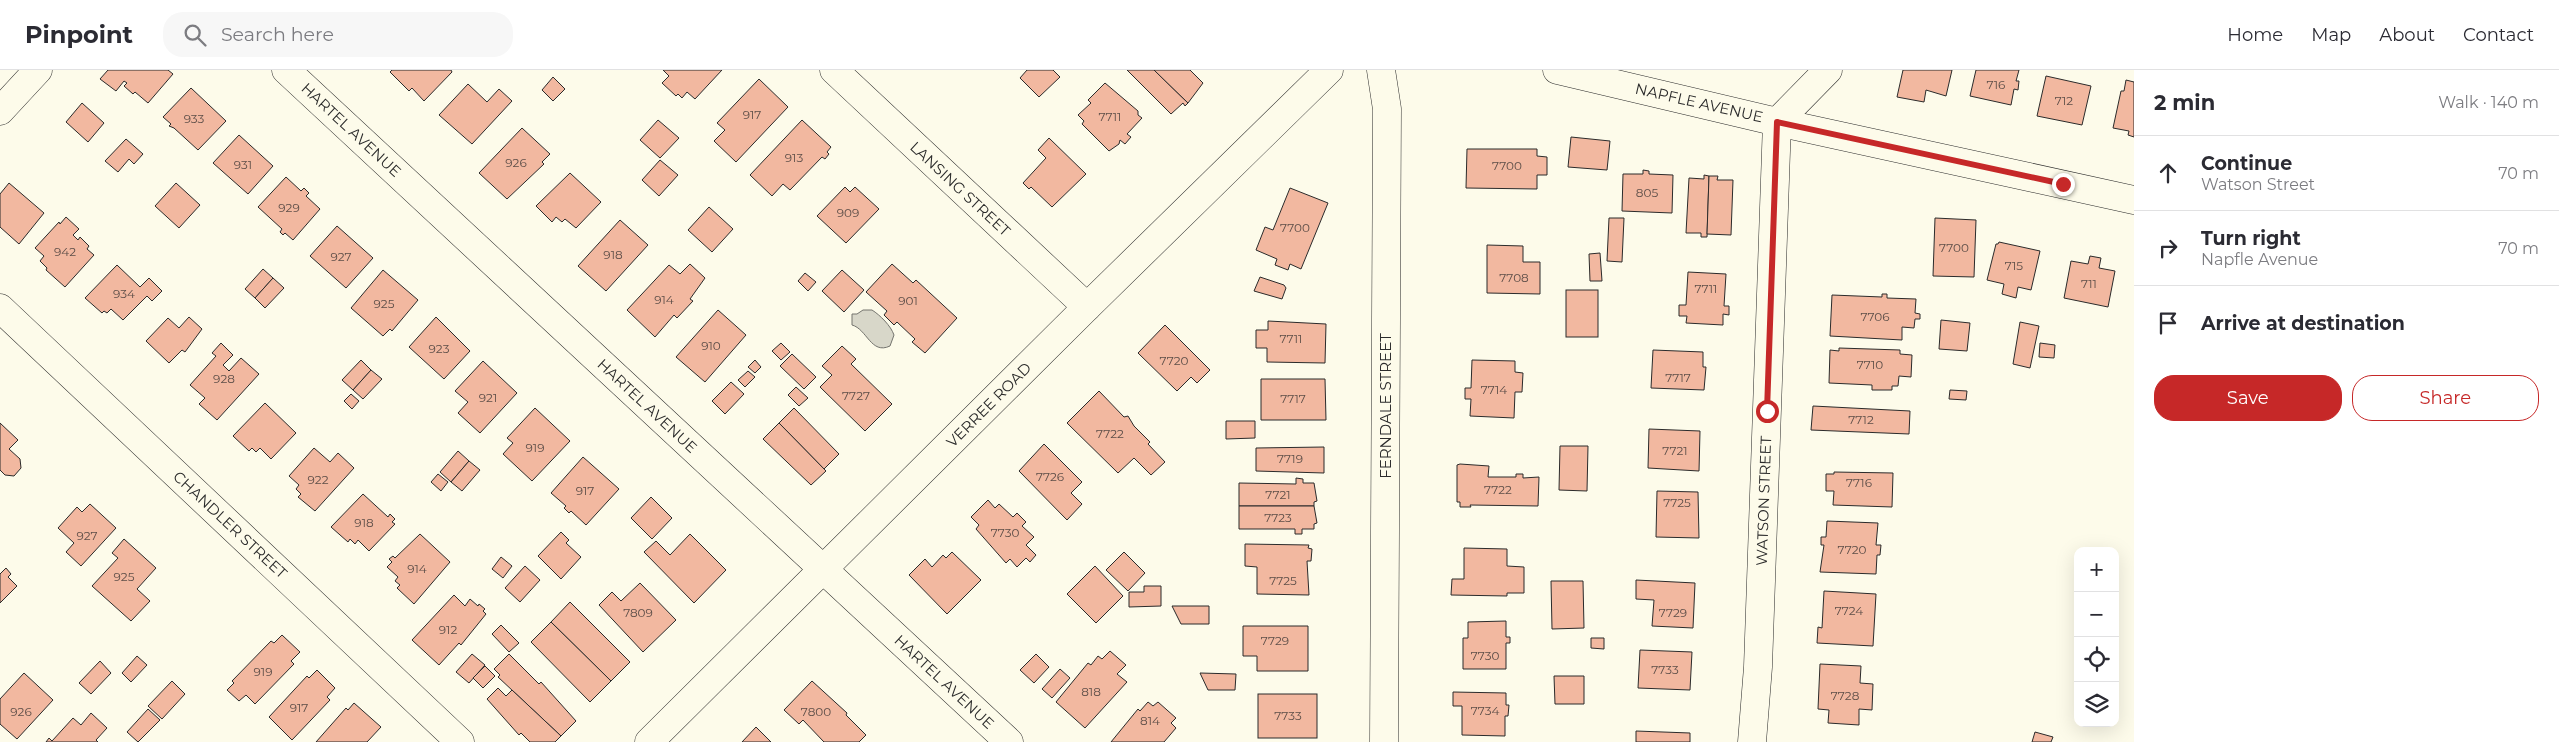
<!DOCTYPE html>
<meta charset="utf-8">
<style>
:root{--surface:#fff;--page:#f7f7f7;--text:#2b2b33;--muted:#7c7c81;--line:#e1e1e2;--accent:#c62828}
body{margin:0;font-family:Montserrat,sans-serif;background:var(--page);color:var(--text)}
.controls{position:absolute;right:15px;bottom:15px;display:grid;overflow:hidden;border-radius:10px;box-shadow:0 5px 20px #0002}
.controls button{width:45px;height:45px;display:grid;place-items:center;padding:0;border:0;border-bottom:1px solid var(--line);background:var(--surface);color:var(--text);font:25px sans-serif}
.stop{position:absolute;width:15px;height:15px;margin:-11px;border:4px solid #c62828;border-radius:50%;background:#fff}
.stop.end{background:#c62828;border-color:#fff;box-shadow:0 1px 5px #0008}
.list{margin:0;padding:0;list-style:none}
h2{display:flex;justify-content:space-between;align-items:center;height:65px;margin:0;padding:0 20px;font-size:21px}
h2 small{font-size:16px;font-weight:400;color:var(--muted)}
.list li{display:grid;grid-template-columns:32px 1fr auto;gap:15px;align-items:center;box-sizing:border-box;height:75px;padding:0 20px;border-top:1px solid var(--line)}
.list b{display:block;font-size:19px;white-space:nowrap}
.list p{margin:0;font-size:16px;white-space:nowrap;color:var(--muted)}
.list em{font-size:16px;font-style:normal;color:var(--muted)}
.actions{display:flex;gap:10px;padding:15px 20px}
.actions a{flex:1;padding:11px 0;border:1px solid var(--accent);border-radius:20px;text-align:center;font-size:18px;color:var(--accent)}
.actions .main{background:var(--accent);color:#fff}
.icon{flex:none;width:28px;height:28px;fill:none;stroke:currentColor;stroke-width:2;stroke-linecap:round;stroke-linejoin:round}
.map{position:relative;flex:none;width:2134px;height:672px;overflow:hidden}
header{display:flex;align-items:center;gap:30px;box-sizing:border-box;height:70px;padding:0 25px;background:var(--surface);border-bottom:1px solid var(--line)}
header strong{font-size:24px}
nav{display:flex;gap:28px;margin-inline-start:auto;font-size:18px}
.search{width:350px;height:45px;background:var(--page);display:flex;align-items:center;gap:12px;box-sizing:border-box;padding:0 18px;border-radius:20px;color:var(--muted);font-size:19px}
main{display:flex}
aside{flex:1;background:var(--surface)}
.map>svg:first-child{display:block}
.water{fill:#d8d7c9;stroke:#74746e}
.building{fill:#f2b8a0;stroke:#2b2b2b}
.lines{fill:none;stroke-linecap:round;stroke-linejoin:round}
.minor-casing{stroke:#2b2b2b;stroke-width:29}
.major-casing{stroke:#2b2b2b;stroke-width:29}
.minor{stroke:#fdfbea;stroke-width:28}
.major{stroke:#fdfbea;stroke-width:28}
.route{stroke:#c62828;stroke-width:6}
.labels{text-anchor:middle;stroke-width:4;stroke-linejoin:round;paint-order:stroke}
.number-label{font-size:12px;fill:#5d4e48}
.street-label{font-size:15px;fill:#2b2b2b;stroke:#fdfbea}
</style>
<header>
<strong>Pinpoint</strong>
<div class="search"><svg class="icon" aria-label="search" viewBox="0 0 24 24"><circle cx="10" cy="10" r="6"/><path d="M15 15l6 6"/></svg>Search here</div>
<nav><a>Home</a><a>Map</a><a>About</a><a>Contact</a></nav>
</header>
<main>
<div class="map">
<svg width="2134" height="672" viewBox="0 0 2134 672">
<rect width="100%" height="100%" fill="#fdfbea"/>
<!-- water -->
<path class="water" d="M863 240H872C880 245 891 256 894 265L890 276C871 285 867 259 852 255V244H857Z"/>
<!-- building -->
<g class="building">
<path d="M108 0H168L173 4 148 33 135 22 133 24 124 16 127 13 124 11 116 21 100 9Z"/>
<path d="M392 0H451L452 2 424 31 412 18 409 21 390 2Z"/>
<path d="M663 0H722L695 29 687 22 682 28 678 24 676 26 662 13 669 6Z"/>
<path d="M1027 0H1053L1060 7 1039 27 1020 8Z"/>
<path d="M1127 0H1154L1188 33 1185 36 1183 33 1171 44Z"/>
<path d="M1154 0H1190L1203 13 1188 33Z"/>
<path d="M1903 0H1952L1946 26 1926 20 1924 32 1897 27Z"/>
<path d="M1976 0H2019L2016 11H2019L2018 20 2014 19 2011 35 1970 26Z"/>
<path d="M2046 6 2091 16 2082 55 2037 46Z"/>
<path d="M553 7 565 19 553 31 542 20Z"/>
<path d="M759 9 788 37 736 92 714 71 725 60 717 53Z"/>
<path d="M2126 10 2134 12V67L2128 65 2129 61 2113 58 2121 21H2124Z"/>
<path d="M1105 13 1138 41V45L1142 48 1127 64 1131 67 1125 74 1120 70 1119 74 1109 81 1082 54 1084 51 1078 45 1091 33 1088 30Z"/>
<path d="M468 14 487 32 499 19 512 31 472 74 439 45Z"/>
<path d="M191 18 226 51 198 80 174 58 169 56 171 54 163 47Z"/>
<path d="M82 33 104 53 88 72 66 52Z"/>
<path d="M658 50 679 68 660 88 640 70Z"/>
<path d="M802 50 831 77 827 82 829 84 825 89 822 87 790 120 783 114 772 126 750 105Z"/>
<path d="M522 58 550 84 542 92 544 94 507 129 479 103Z"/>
<path d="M239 65 273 96 248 124 213 93Z"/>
<path d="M1571 67 1610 71 1607 100 1568 97Z"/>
<path d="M1049 68 1086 104 1052 137 1031 117 1029 119 1023 113 1046 88 1038 80Z"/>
<path d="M126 69 143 84 134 94 129 89 118 102 105 91Z"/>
<path d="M1467 79H1537V86L1547 87V105H1537V119L1466 118Z"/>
<path d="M660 90 678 105 659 126 642 110Z"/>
<path d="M1643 100 1649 101V104L1673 105 1672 143 1622 141 1623 104H1643Z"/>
<path d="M570 103 601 132 576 158 565 149 562 152 556 147 552 152 536 136Z"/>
<path d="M1704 105 1709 106 1707 167H1701V163H1686L1689 108 1704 109Z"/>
<path d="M1709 106H1718L1717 110H1733L1731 165 1707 164Z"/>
<path d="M286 107 301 121 304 118 309 123 306 126 320 139 293 170 285 163 283 165 280 162 282 159 258 137Z"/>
<path d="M9 113 44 143 19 174 0 157V124Z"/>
<path d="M176 113 200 135 179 158 155 136Z"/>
<path d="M845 117 850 122 855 117 879 139 846 173 817 146Z"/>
<path d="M1290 118 1328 133 1301 199 1290 194 1288 200 1275 195 1277 189 1256 180 1265 157 1273 160Z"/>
<path d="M709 137 733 159 712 182 688 160Z"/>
<path d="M66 147 79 159 73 165 78 170 80 167 89 176 87 179 94 185 65 217 46 200 47 198 40 191 44 186 35 178 59 152 60 154Z"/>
<path d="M1609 148H1624L1622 192 1607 191Z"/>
<path d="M1935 148 1976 150 1974 207 1933 206Z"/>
<path d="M620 150 648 175 606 221 578 196Z"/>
<path d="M337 156 373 188 346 218 310 186Z"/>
<path d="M1999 172 2040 181 2031 220 2018 217 2016 228 2002 224 2004 214 1987 210 1996 174H1998Z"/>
<path d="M1487 175 1523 176V192H1540V224L1487 223Z"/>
<path d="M1600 183 1602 211H1590L1589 184Z"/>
<path d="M2090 186 2101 188 2099 198 2115 201 2108 237 2064 228 2071 191 2088 194Z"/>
<path d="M690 194 705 208 690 229 693 231 677 248 674 245 655 267 627 240 669 195 680 204Z"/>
<path d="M892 194 913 213 916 210 957 248 925 283 912 272 915 269 897 252 894 255 884 245 887 241 866 222Z"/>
<path d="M117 195 140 217 149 208 162 221 152 231 147 226 123 250 111 239 107 243 104 241 102 243 85 228Z"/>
<path d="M263 199 273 208 255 228 245 219Z"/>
<path d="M383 200 418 230 392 261 390 259 383 266 351 238Z"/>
<path d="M842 200 864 220 844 242 822 221Z"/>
<path d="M1688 202 1726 204 1724 236H1729V245L1723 244V255L1686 253 1687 246H1679V235H1686Z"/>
<path d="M805 203 816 212 808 221 798 211Z"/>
<path d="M1260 207 1284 215 1286 218 1282 229 1254 221Z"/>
<path d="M273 208 284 218 265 238 255 228Z"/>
<rect x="1566" y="220" width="32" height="47"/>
<path d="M1882 224H1887V228L1916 229 1915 243 1920 244V249H1915L1914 258 1902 257V270L1830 266 1832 225 1882 227Z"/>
<path d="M718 240 746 265 705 312 676 287Z"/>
<path d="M189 247 202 259 185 282 182 280 169 293 146 271 168 248 179 258Z"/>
<path d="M436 247 470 281 444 309 409 277Z"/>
<path d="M1941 250 1970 253 1967 281 1939 279Z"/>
<path d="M1268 251 1326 254 1325 293 1267 292V278H1256V260H1268Z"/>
<path d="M2020 252 2039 256 2030 298 2013 294Z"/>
<path d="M1165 255 1210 300 1197 313 1191 307 1177 321 1138 283Z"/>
<path d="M221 273 233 285 223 295 229 301 241 288 259 304 217 350 199 334 205 328 190 315 216 286 212 283Z"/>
<path d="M781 273 790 282 781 290 772 281Z"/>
<path d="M2040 273 2055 275 2054 288 2039 287Z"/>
<path d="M842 276 856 289 851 294 892 334 865 361 820 317 832 305 822 296Z"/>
<path d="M1839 278 1900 280V284L1912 285 1911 307 1899 306 1898 316H1892V320H1872V315L1829 313 1830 280 1839 281Z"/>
<path d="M1653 280 1703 282V297H1706L1704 320 1651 318Z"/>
<path d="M792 284 816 307 804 319 780 296Z"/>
<path d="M361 290 371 300 353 320 342 310Z"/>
<path d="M755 290 761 297 755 303 748 297Z"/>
<path d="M1472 290 1515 291V302L1523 303 1522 322H1515L1514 348 1470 346 1471 329H1465V318H1471Z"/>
<path d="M483 291 517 323 480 363 458 343 468 332 455 321Z"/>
<path d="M371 300 382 309 363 329 353 320Z"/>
<path d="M748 301 755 307 745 317 738 310Z"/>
<path d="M1261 309H1325L1326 350H1261Z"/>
<path d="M731 312 744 324 725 344 712 331Z"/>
<path d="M796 317 808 328 799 336 788 325Z"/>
<path d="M1950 320 1967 321 1966 330 1949 329Z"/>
<path d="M1099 321 1124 347 1128 346 1134 356 1150 372 1148 374 1165 392 1151 405 1134 388 1118 403 1067 353Z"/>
<path d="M351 324 359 331 352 339 344 331Z"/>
<path d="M265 333 296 363 271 389 260 378 256 382 252 378 249 381 233 366Z"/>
<path d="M1813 336 1910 341 1909 364 1811 360Z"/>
<path d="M535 338 570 371 532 411 503 384 513 373 507 368Z"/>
<path d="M794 338 839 384 824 399 779 353Z"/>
<path d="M1226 351H1255V368L1226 369Z"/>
<path d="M0 353 18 370 9 379 20 389 21 398 14 406 5 405 0 400Z"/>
<path d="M779 353 826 401 811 415 763 369Z"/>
<path d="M1649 359 1700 361 1699 401 1648 398Z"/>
<path d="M1044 374 1082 412 1071 423 1082 434 1067 450 1019 401Z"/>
<path d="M1560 376H1588L1587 421 1559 420Z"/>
<path d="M1324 377V403L1256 401V378Z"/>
<path d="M314 378 330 392 338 383 354 398 315 441 298 427 301 424 296 419 299 415 289 406Z"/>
<path d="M458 381 469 391 451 412 440 402Z"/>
<path d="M583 387 619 419 586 455 571 441 569 443 564 438 566 436 551 423Z"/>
<path d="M469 391 480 400 462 421 451 412Z"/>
<path d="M1460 394 1489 396 1488 407H1516V404H1523V408L1539 407 1538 436 1470 435 1471 437H1460V432H1457V395Z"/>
<path d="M1834 402 1893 403 1892 437 1833 435 1834 421H1826V404H1834Z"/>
<path d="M438 404 448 412 441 421 431 412Z"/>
<path d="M1296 408 1303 409V413H1314L1317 431 1314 432V436H1239V413L1296 414Z"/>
<path d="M1657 421 1698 422 1699 468 1656 467Z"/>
<path d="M363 424 388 447 390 444 395 449 392 452 395 454 369 481 358 470 355 474 350 469 348 472 331 457Z"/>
<path d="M651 427 672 448 652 469 631 448Z"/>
<path d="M988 430 995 438 999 434 1013 447 1017 443 1026 452 1022 456 1034 467 1026 475 1036 485 1030 492 1026 488 1017 497 1010 489 1006 493 976 459 979 455 971 447Z"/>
<path d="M90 434 116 458 81 496 66 482 74 473 58 458 77 437 82 442Z"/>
<path d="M1239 436H1314L1317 453 1314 454V459H1302V464H1295V459H1239Z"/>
<path d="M1827 451 1878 453 1876 475H1881L1880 485H1877L1876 504 1820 502 1824 475H1821V467H1826Z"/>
<path d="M561 462 569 470 566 473 581 487 561 509 538 486Z"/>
<path d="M420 464 450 492 414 534 397 518 400 515 395 511 398 507 387 497 392 492 389 489 393 486 395 488Z"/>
<path d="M690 464 726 500 694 533 644 482 656 471 670 485Z"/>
<path d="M124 469 156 498 137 519 150 531 131 551 92 516 118 488 112 483Z"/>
<path d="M1245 474 1309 475 1308 478 1312 479 1311 491H1307L1309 525 1257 524V497L1245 496Z"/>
<path d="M1464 478 1507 479V496L1524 497V523H1507V526L1451 525 1452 509H1464Z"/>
<path d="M952 482 981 510 947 544 909 505 925 489 932 497 943 485 946 488Z"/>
<path d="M1124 482 1145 503 1128 521 1106 500Z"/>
<path d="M501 487 512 496 503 508 492 499Z"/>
<path d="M525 496 540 510 520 532 505 518Z"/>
<path d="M1095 496 1123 526 1096 553 1067 524Z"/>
<path d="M6 498 11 504 8 507 17 516 0 533V504Z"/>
<path d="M1636 510 1695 513 1693 558 1652 556 1654 530 1636 529Z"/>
<path d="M1551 511H1583L1584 558 1552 559Z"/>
<path d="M640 513 676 550 643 582 599 535 612 522 621 531Z"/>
<path d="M1144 516H1161V536L1129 537V522H1144Z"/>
<path d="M1824 521 1876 524 1873 576 1817 573 1818 557 1822 558Z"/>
<path d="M454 525 465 536 470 529 478 536 479 534 485 539 483 541 486 544 461 575 459 573 439 595 412 570Z"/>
<path d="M570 532 630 592 611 611 551 552Z"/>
<path d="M1172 536H1209V554H1181Z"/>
<path d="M1506 551V567H1510V573H1506V599H1463V568H1468V552Z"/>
<path d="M551 552 611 611 590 632 531 572Z"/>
<path d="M501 555 519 573 509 582 492 564Z"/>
<path d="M1243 556H1308V601H1257V586H1243Z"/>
<path d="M282 565 300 582 291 591 294 594 255 634 246 625 239 631 227 620 234 613 232 611 271 571 274 573Z"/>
<path d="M1591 568H1604V579L1591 578Z"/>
<path d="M1640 580 1692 582 1690 620 1638 618Z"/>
<path d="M1110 581 1126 595 1117 604 1127 612 1085 658 1056 632 1088 593 1091 595 1098 586 1102 589Z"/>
<path d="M472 584 485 595 469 613 456 602Z"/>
<path d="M509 584 539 614 541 612 576 651 561 666 498 607 500 605 494 599Z"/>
<path d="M1036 584 1049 597 1034 613 1020 600Z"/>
<path d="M137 586 147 595 131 612 122 603Z"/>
<path d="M100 591 111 603 91 624 79 613Z"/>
<path d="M1820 594 1861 596 1860 613 1873 614 1872 640 1859 639V655L1828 653 1829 640 1818 639Z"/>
<path d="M485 596 495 606 483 618 473 608Z"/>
<path d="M1060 599 1070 608 1052 628 1042 619Z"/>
<path d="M317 600 335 618 327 627 330 630 292 670 269 647 307 606 309 608Z"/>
<path d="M24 603 53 630 17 669 0 654V629Z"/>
<path d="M1200 603 1236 604 1235 620H1208Z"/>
<path d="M1554 606H1584V634H1555Z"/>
<path d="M172 611 185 624 162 649 148 636Z"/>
<path d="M812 611 847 643 846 645 866 665 859 672H824L803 650 799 654 784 640Z"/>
<path d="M498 618 506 626 512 620 561 666 555 672H530L521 663 519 665 487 629Z"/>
<path d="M1453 622 1506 623V635H1509L1508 646H1505V666L1462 665V636H1453Z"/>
<rect x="1258" y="624" width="59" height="44"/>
<path d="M1148 632 1153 636 1158 632 1176 648 1171 653 1176 658 1164 672H1111L1138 639 1140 641Z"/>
<path d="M354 633 381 657 367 672H316L346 638 348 640Z"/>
<path d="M148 639 160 650 138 672 127 662Z"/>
<path d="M91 643 107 658 96 670 98 672H46L49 668 52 671 73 648 81 655Z"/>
<path d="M756 657 771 672H742Z"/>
<path d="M1636 661 1690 663V672H1636Z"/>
<path d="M2035 662 2053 667 2051 672H2032Z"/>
</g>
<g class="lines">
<defs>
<g id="minor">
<path d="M286 0 1009 672"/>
<path d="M834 0 1087 237"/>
<path d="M1381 0 1387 39 1384 672"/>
<path d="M1557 0 1777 52 2134 130"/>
<path d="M0 41 38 0"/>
<path d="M0 238 460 672"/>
<path d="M1752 672 1758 597 1777 52 1828 0"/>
</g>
<path id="major" d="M649 672 1087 237 1329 0"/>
</defs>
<!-- minor casing -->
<use href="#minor" class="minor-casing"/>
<!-- major casing -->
<use href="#major" class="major-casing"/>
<!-- minor -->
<use href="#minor" class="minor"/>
<!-- major -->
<use href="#major" class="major"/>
</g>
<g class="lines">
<!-- route -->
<path class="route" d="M1767 341 1777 52 2063 114"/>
</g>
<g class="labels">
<!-- number labels -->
<g class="number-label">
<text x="1996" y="19">716</text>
<text x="2064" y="35">712</text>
<text x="752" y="49">917</text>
<text x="1110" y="51">7711</text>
<text x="194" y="53">933</text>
<text x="794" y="92">913</text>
<text x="516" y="97">926</text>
<text x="243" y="99">931</text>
<text x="1507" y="100">7700</text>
<text x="1647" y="127">805</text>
<text x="289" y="142">929</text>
<text x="848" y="147">909</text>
<text x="1295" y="162">7700</text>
<text x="1954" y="182">7700</text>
<text x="65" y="186">942</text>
<text x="613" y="189">918</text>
<text x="341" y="191">927</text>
<text x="2014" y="200">715</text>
<text x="1514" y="212">7708</text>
<text x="2089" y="218">711</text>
<text x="1706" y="223">7711</text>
<text x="124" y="228">934</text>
<text x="664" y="234">914</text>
<text x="908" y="235">901</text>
<text x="384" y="238">925</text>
<text x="1875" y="251">7706</text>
<text x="1291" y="273">7711</text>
<text x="711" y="280">910</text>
<text x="439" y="283">923</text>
<text x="1174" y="295">7720</text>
<text x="1870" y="299">7710</text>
<text x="1678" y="312">7717</text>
<text x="224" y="313">928</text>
<text x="1494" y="324">7714</text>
<text x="856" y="330">7727</text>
<text x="488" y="332">921</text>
<text x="1293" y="333">7717</text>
<text x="1861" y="354">7712</text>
<text x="1110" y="368">7722</text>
<text x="535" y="382">919</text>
<text x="1675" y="385">7721</text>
<text x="1290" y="393">7719</text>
<text x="1050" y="411">7726</text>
<text x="318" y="414">922</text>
<text x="1859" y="417">7716</text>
<text x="1498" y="424">7722</text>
<text x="585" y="425">917</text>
<text x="1278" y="429">7721</text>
<text x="1677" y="437">7725</text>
<text x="1278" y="452">7723</text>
<text x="364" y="457">918</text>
<text x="1005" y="467">7730</text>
<text x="87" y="470">927</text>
<text x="1852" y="484">7720</text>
<text x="417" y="503">914</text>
<text x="124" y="511">925</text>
<text x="1283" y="515">7725</text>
<text x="1849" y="545">7724</text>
<text x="638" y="547">7809</text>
<text x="1673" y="547">7729</text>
<text x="448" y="564">912</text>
<text x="1275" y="575">7729</text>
<text x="1485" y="590">7730</text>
<text x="1665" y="604">7733</text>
<text x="263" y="606">919</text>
<text x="1091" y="626">818</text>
<text x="1845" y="630">7728</text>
<text x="299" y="642">917</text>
<text x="1485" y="645">7734</text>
<text x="21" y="646">926</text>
<text x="816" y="646">7800</text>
<text x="1288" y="650">7733</text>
<text x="1150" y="655">814</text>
</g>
<!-- street labels -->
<g class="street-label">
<text transform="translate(1699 33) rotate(13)" y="5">NAPFLE AVENUE</text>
<text transform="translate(351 60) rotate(43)" y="5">HARTEL AVENUE</text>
<text transform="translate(960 119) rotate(43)" y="5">LANSING STREET</text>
<text transform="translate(989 335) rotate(-45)" y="5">VERREE ROAD</text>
<text transform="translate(647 336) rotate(43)" y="5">HARTEL AVENUE</text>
<text transform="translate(1386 336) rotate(-90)" y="5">FERNDALE STREET</text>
<text transform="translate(1764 431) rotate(-88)" y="5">WATSON STREET</text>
<text transform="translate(230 455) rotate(43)" y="5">CHANDLER STREET</text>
<text transform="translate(944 612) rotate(43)" y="5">HARTEL AVENUE</text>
</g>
</g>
</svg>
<div class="controls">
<button>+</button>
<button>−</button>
<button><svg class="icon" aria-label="locate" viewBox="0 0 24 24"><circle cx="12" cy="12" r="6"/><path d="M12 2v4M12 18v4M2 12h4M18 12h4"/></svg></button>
<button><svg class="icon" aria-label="layers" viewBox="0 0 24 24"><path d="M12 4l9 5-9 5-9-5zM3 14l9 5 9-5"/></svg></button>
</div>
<div class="stop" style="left:1767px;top:341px"></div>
<div class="stop end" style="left:2063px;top:114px"></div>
</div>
<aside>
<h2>2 min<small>Walk · 140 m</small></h2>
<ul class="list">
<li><svg class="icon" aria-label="ahead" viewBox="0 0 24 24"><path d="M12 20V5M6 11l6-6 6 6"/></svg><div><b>Continue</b><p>Watson Street</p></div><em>70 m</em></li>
<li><svg class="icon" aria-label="right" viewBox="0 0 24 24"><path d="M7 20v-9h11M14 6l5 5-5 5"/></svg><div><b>Turn right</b><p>Napfle Avenue</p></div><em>70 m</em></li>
<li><svg class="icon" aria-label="arrive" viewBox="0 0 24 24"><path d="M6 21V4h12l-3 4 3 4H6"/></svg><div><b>Arrive at destination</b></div></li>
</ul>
<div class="actions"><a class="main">Save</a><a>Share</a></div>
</aside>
</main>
